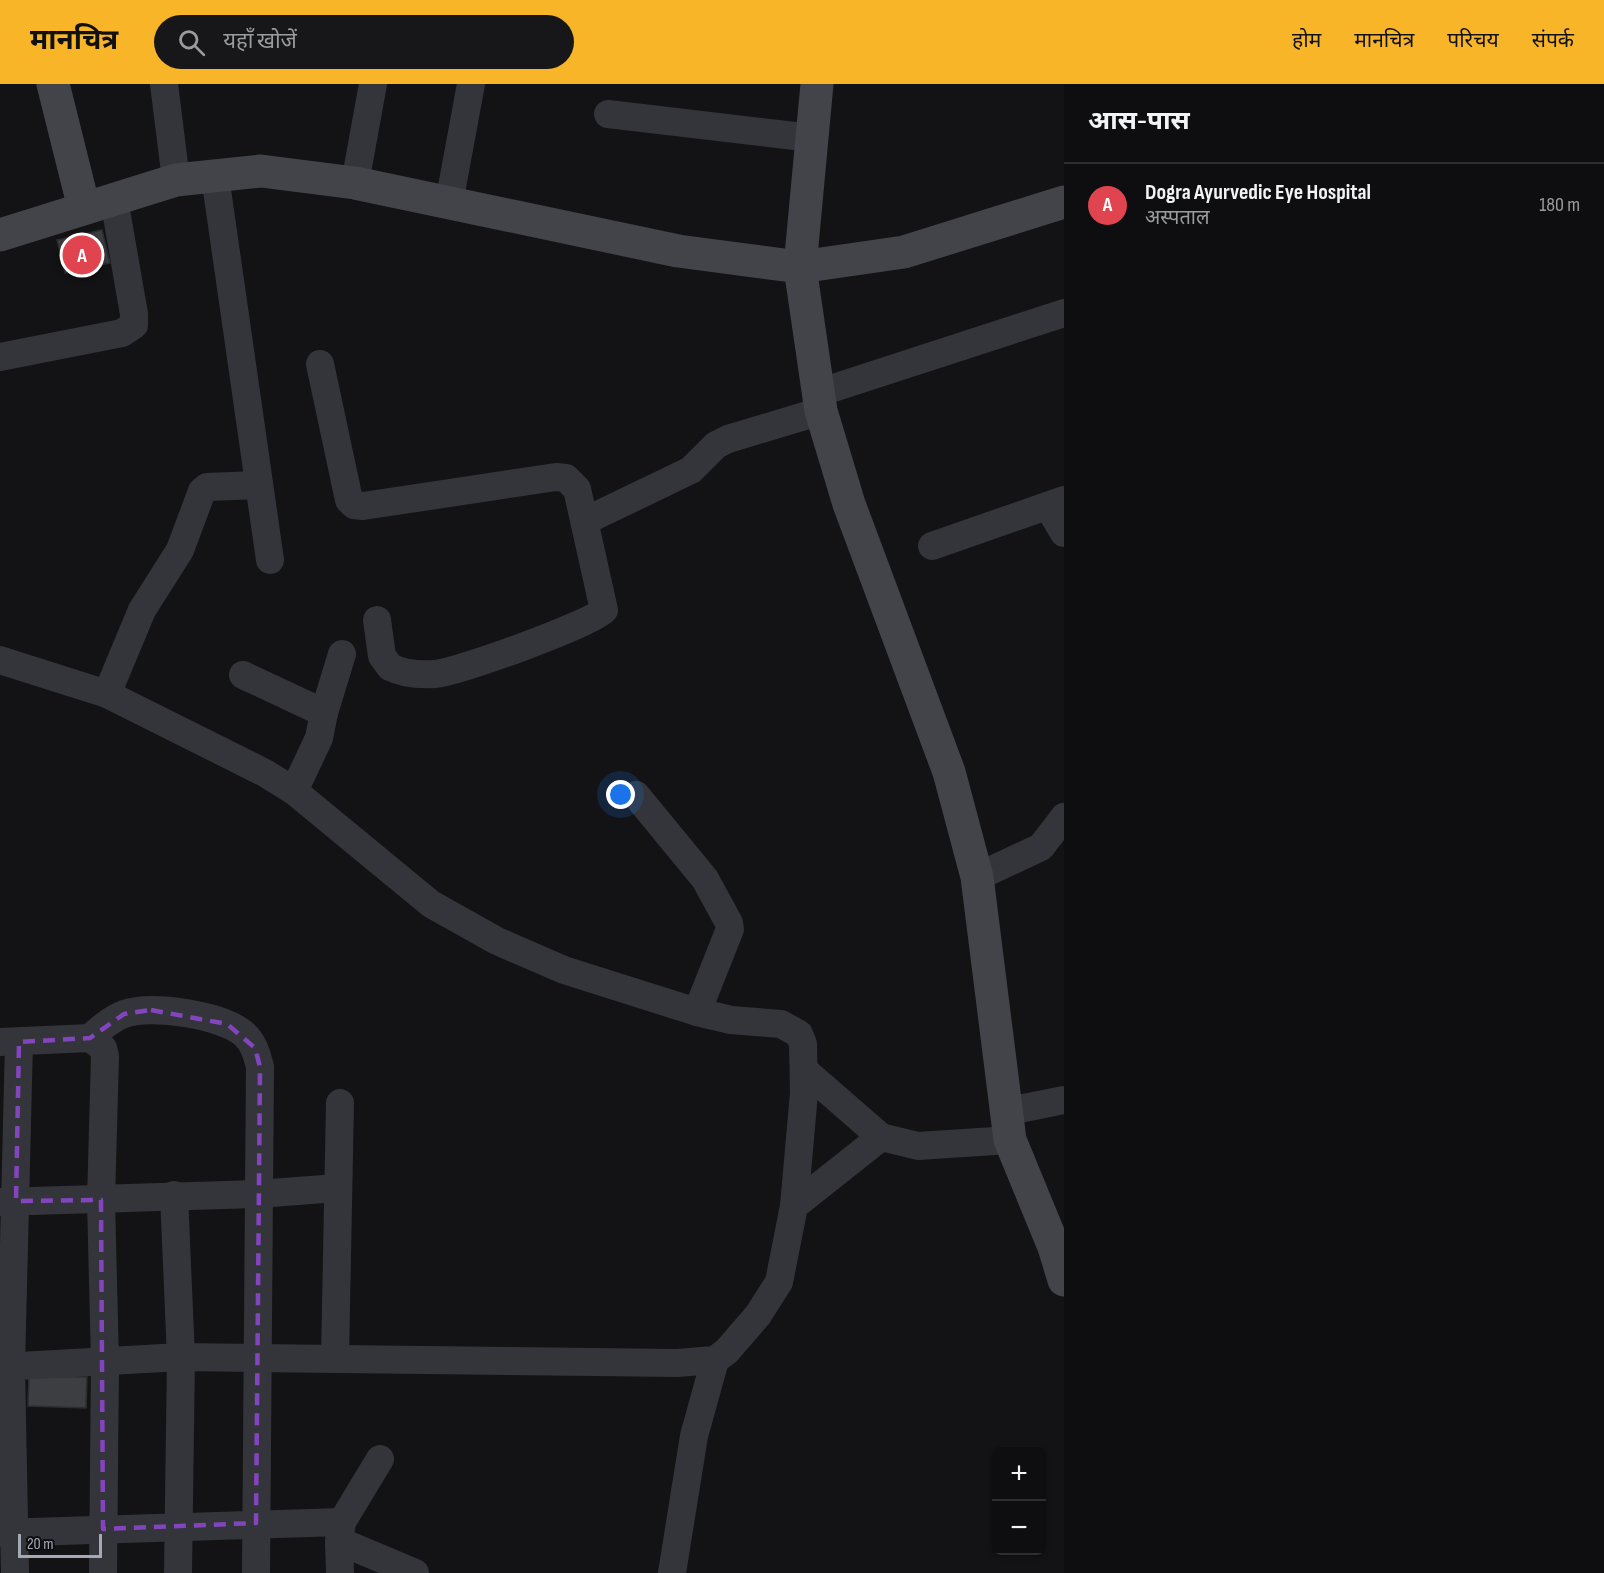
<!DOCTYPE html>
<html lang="hi">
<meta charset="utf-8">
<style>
:root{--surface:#0e0e10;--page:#171719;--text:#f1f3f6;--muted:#9b9c9f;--line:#2e2e30;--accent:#f8b528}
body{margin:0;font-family:"Sofia Sans Condensed","Noto Sans Devanagari",sans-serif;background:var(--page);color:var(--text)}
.controls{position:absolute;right:18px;bottom:18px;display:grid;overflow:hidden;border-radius:9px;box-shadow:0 2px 4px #0004}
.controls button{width:54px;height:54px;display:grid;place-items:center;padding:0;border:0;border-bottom:2px solid var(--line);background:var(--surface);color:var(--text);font:30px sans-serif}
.scale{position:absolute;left:18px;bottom:15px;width:84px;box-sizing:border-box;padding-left:6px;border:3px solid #a4a9b6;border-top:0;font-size:16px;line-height:21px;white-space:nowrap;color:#a4a9b6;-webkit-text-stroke:4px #0e0e10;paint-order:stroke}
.you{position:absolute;left:621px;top:711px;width:21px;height:21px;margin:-15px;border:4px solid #fff;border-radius:50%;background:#1a73e8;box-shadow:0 0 0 9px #1a73e833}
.badge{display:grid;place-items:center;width:39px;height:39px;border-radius:50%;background:var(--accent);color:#fff;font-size:20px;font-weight:700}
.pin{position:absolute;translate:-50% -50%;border:3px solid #fff;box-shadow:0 2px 6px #0006}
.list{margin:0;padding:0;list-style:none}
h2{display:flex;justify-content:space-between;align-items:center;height:78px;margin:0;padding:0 24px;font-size:26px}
h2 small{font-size:20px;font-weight:400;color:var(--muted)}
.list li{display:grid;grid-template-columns:39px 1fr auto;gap:18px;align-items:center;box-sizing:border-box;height:84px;padding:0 24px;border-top:2px solid var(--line)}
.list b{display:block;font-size:22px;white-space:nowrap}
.list p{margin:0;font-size:20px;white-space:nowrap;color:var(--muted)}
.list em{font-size:20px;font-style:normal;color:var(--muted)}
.icon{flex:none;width:33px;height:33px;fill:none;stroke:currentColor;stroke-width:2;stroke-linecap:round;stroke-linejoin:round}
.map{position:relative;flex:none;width:1064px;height:1489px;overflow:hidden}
header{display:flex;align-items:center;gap:36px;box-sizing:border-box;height:84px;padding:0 30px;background:var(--accent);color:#111}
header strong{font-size:28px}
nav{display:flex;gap:33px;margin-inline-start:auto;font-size:21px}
.search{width:420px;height:54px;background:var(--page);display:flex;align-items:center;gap:15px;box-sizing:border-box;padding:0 21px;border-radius:33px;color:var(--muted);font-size:22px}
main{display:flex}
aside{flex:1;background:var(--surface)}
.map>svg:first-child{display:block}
.building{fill:#3d3e42;stroke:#2d2d31;stroke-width:1.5}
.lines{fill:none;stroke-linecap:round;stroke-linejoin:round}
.street{stroke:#34353a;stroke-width:28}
.secondary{stroke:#42444a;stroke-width:33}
.marked{fill:none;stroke:#8345bd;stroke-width:4.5;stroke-dasharray:12 8;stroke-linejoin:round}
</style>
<header>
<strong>मानचित्र</strong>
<div class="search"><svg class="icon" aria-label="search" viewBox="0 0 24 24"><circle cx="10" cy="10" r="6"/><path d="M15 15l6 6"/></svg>यहाँ खोजें</div>
<nav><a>होम</a><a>मानचित्र</a><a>परिचय</a><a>संपर्क</a></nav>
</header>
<main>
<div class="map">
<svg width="1064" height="1489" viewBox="0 0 1064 1489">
<rect width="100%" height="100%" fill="#131315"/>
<!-- building -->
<g class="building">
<path d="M102 146 110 179 65 189 57 156Z"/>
<path d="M29 1292 87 1293 86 1324 28 1322Z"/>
</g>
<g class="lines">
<!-- street -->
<g class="street">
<path d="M164 0 176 96"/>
<path d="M608 30 811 54"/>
<path d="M215 92 270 476"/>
<path d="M355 99 373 0"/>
<path d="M449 119 471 0"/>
<path d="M0 273 122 249 134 241V230L114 115"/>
<path d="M320 280 349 416 354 421 363 422 556 393 566 394 577 405 604 526C592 540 458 588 435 590 420 591 404 590 390 583L382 572 377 536"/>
<path d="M818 309 1064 229"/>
<path d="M1048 422 1064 449"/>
<path d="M585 437 691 386 716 361 728 355 821 327"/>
<path d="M932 462 1064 416"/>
<path d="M0 576 107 610 265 689 294 707 431 820 497 857 564 886 697 928 731 936 781 940 799 950 803 960 804 1009 794 1122 779 1198 758 1231 727 1267 715 1276 677 1279 181 1273 0 1283"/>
<path d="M243 591 324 629"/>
<path d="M107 610 142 526 180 466 202 407 207 403 259 401"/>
<path d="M294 707 319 654 324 629 342 570"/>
<path d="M636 711 705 795 729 839 730 845 697 928"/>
<path d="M977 793 1041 763 1064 733"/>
<path d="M90 954C101 944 111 935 124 930 152 920 222 931 244 950 254 959 257 971 260 983L256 1489"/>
<path d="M0 958 90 954 103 964 105 972 101 1116 105 1278 103 1489"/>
<path d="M804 986 881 1053 918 1062 1010 1056"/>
<path d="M1004 1028 1064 1016"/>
<path d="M174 1111 181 1273 178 1489"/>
<path d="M0 1118 258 1110 337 1104"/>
<path d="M794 1122 881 1053"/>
<path d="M335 1273 340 1019"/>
<path d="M0 1449 342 1438"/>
<path d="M339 1457 415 1489"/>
<path d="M15 1489 11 1283 19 958"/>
<path d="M340 1489 339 1457 342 1438 380 1375"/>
<path d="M672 1489 694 1352 715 1276"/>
</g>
<!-- secondary -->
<g class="secondary">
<path d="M53 0 84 124"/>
<path d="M817 0 800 183 821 327 849 420 949 688 977 793 1010 1056 1054 1163 1064 1196"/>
<path d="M0 151 176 96 261 87 355 99 678 167 800 183 904 168 1064 118"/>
</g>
</g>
<!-- marked area -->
<path class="marked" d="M151 926 227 940 255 964 260 983 256 1439 103 1445 101 1116 16 1117 19 958 90 954 124 930Z"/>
</svg>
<div class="controls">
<button>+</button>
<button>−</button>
</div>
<div class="scale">20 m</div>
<div class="you"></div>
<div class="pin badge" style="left:82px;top:171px;background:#e0444e">A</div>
</div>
<aside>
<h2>आस-पास<small></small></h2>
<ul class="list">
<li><span class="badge" style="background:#e0444e">A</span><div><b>Dogra Ayurvedic Eye Hospital</b><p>अस्पताल</p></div><em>180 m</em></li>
</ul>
</aside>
</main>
